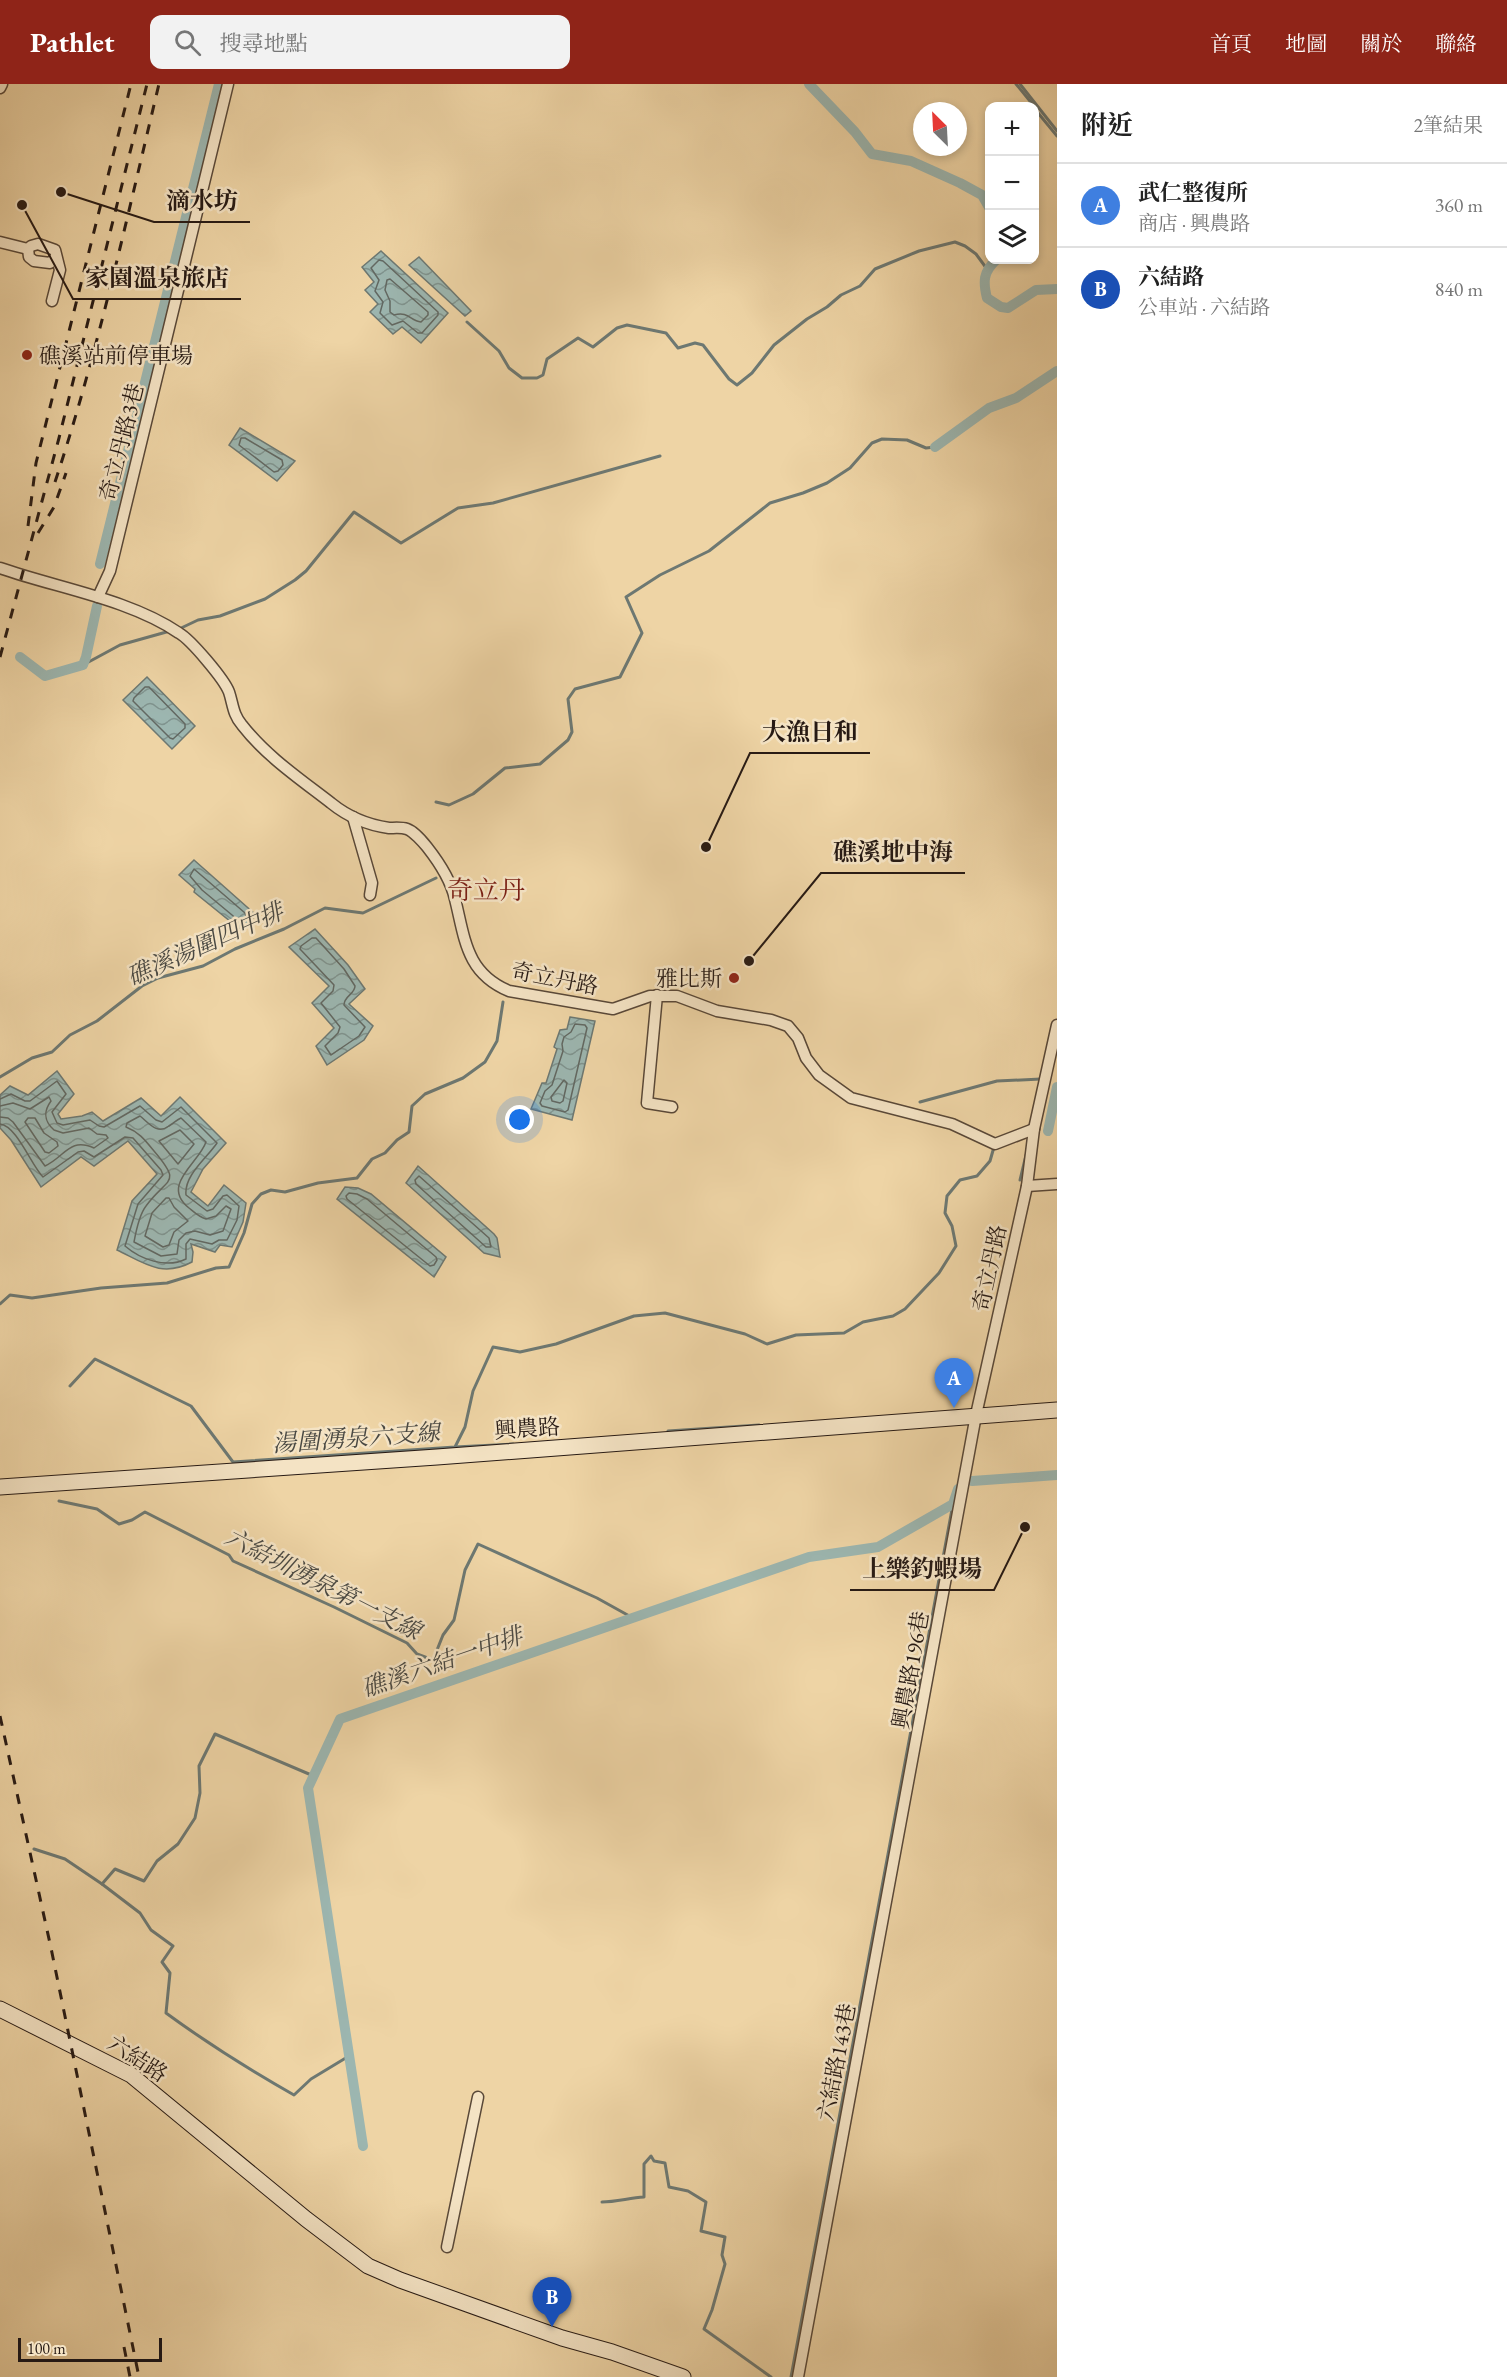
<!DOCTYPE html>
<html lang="zh-TW">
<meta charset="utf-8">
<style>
:root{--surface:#fff;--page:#f2f2f2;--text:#222;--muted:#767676;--line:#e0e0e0;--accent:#8f2418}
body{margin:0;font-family:"EB Garamond","Noto Serif TC",serif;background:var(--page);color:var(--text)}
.controls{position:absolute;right:18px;top:18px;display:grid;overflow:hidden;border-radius:12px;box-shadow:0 3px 9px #0003}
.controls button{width:54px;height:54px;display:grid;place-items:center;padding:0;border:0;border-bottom:2px solid var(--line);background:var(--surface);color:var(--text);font:30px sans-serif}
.compass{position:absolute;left:913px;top:18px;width:54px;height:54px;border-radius:50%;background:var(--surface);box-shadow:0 3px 9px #0003;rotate:336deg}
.scale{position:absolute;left:18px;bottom:15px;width:144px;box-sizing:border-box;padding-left:6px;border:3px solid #271a14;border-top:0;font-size:16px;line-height:21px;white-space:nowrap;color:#271a14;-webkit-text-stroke:4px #f4e3c4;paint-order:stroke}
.you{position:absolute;left:520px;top:1036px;width:21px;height:21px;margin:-15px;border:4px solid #fff;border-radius:50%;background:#1a73e8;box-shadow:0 0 0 9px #1a73e833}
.badge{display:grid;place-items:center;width:39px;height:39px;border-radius:50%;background:var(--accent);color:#fff;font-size:20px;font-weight:700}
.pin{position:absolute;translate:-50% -50px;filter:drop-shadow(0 2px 3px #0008)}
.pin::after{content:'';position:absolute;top:32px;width:21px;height:18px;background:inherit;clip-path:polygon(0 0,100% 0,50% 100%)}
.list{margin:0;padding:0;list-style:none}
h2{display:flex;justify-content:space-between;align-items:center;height:78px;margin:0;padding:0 24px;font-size:26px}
h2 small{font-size:20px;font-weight:400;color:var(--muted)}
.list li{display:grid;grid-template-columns:39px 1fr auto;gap:18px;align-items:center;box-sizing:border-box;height:84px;padding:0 24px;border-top:2px solid var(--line)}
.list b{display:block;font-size:22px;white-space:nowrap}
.list p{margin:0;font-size:20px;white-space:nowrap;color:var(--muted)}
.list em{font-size:20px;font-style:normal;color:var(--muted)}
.icon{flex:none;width:33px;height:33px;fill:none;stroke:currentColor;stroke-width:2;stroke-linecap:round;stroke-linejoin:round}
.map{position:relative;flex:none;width:1057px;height:2293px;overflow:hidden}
header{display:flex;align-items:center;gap:36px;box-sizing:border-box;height:84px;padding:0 30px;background:var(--accent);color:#fff}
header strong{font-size:28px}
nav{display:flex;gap:33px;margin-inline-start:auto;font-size:21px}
.search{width:420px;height:54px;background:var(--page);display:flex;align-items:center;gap:15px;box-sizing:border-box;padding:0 21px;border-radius:12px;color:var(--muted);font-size:22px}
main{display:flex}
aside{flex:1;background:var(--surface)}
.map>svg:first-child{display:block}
.water{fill:url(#water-waves);stroke:#6d7872;stroke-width:1.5}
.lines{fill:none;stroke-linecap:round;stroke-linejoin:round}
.shore{stroke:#626862;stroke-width:1.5}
.stream{stroke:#6d7872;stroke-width:3}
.canal{stroke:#9cb6b0;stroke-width:10}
.street-casing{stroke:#594838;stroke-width:13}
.secondary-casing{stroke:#271a14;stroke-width:17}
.street{stroke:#f4e3c4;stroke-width:10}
.secondary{stroke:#f4e3c4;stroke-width:15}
.rail{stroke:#271a14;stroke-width:3;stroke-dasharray:10 10;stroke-linecap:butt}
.poi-dot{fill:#8f2418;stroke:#f4e3c4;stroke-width:2}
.labels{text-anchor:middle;stroke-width:5;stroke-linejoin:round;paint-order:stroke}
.poi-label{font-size:22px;fill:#271a14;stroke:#f4e3c4;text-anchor:start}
.street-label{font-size:22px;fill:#271a14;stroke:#f4e3c4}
.water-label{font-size:24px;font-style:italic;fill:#4a4943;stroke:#f4e3c4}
.quarter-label{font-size:26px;fill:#7a1f14;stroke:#f4e3c4}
.leader{fill:none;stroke:#271a14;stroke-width:2}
.callout-dot{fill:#271a14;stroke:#f4e3c4;stroke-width:2}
.callout-label{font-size:24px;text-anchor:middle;font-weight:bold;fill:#271a14;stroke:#f4e3c4;stroke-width:5;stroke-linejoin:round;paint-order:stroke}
</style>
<header>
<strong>Pathlet</strong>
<div class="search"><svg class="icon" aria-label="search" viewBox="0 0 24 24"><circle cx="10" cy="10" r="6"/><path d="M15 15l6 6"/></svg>搜尋地點</div>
<nav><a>首頁</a><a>地圖</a><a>關於</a><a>聯絡</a></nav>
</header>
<main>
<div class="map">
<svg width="1057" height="2293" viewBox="0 0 1057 2293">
<defs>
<pattern id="water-waves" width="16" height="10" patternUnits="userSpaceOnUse" patternTransform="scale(1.5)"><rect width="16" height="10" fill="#9cb6b0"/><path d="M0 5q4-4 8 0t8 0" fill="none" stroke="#7f938e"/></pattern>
</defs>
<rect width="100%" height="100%" fill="#eed4a5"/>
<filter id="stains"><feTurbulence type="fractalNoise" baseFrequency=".00333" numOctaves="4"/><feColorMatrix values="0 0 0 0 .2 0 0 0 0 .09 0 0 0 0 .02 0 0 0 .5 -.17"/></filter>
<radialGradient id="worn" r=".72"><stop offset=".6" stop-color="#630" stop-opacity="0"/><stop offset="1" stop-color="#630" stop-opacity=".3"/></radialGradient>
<!-- water -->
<g class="water">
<path d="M381 167 448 229 421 259 402 243 393 250 370 228 378 220 365 206 374 198 362 183Z"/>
<path d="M419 173 471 227 465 232 409 181Z"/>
<path d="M240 344 295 377 277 397 229 361Z"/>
<path d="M147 593 195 642 172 665 123 616Z"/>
<path d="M194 776 256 831 241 846 194 808 195 805 179 791Z"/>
<path d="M315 845 348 881 365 905 349 920 373 942 364 956 327 981 316 962 334 944 312 919 329 902 289 863Z"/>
<path d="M570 933 595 937 572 1036 531 1025 542 999H546L557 965 554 963 560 946 567 945Z"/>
<path d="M57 987 74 1010 58 1030 61 1035 82 1032 92 1028 103 1037 141 1014 161 1032 180 1013 226 1059 203 1085 191 1108 208 1122 224 1101 246 1119 243 1138 232 1163 220 1161 215 1168 191 1160 193 1168 192 1178C162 1194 144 1179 117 1166L132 1117 157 1090 128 1057 94 1082 81 1073 41 1103 11 1056 0 1044V1011L10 1002 28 1011Z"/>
<path d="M418 1082 494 1150 497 1154 500 1173 484 1169 406 1099Z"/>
<path d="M345 1103 358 1104 371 1110 446 1173 434 1193 337 1115Z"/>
</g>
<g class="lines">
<!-- shore -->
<g class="shore">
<path d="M379 176 383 177 438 228V231L422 249H418L403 237 392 241 380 229 383 218 375 207 379 196 371 184Z"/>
<path d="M390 195 428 228V231L421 238C410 237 409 227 394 231L390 228V217L385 206 387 196Z"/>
<path d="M241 354H245L282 376 283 381 278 387 274 388 239 361Z"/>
<path d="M145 603H149L185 640V644L173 655 170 654 133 617 134 614Z"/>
<path d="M194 785 245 829 246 832 242 836H238L202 806 190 792Z"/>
<path d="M312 854H316L344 885 355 902C355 910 344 912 344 921L365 943 359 952 331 971 325 962 338 949 340 943 321 919 333 907 334 901 300 865 301 862Z"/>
<path d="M575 940 585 941 587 944 568 1026 565 1028 542 1022 540 1019 545 1007 552 1001 563 967 562 960 564 953 571 948Z"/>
<path d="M564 996 567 999 563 1017 560 1019 552 1017 551 1013Z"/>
<path d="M0 1015 11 1010 25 1017H30L57 997 66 1010 52 1028 57 1039 63 1041 90 1036 99 1042 104 1043 140 1022 156 1036 162 1038 181 1023 217 1059C207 1074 184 1091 186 1111L207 1127 213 1125 223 1112 227 1111 239 1122 237 1136 227 1156H219L212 1160 190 1155 186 1160V1175C166 1185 140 1175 125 1162L138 1120 163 1091 161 1086 133 1054 125 1053 94 1073 84 1067 78 1068 43 1093C31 1081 17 1042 0 1040"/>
<path d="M0 1022 13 1019 30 1025 49 1013 51 1017C43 1028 44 1037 54 1046L63 1049 89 1044 97 1050 106 1051 108 1054 94 1064C69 1053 65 1073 45 1082L13 1038 8 1034 0 1033"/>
<path d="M140 1032C149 1039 157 1051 169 1042 174 1039 176 1036 181 1034L206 1058C199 1079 160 1101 189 1124 195 1129 199 1133 206 1135L216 1132 226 1122 231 1125 223 1147 210 1151 195 1147 186 1149 179 1156 177 1170 161 1172 134 1158C136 1147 139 1131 146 1122 167 1093 183 1101 154 1067 145 1056 139 1048 126 1043L127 1039Z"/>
<path d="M28 1034H35L44 1049 57 1058 58 1062 49 1069 45 1068 25 1038Z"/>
<path d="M180 1046 194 1060 178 1080 159 1057Z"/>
<path d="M419 1092 489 1154 491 1163H486L416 1100 415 1096Z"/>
<path d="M349 1109 357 1110 367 1115 436 1173 437 1176 434 1181 430 1182 347 1115 346 1112Z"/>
<path d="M166 1114H169L174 1123 188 1137 174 1148 169 1161 163 1163 145 1152 152 1129Z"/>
</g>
<!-- stream -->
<g class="stream">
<path d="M1016 0 1034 22"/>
<path d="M1020 0 1057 47"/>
<path d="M1034 24 1057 52"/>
<path d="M467 238 499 267 509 284 522 294H537L543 291 547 275 578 254 593 263 617 244 627 241 666 249 678 264 695 259 703 261 729 295 737 301 752 289 774 261 807 235 827 223 841 211 860 202 875 185 919 167 955 158 965 162 976 170 987 185"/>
<path d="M179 545 198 536 220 532 265 515 295 496 306 487 354 428 401 459 458 424 493 419 660 372"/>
<path d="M83 581 120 561 170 547"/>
<path d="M436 718 449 721 473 710 505 684 540 680 568 656 572 648 568 615 575 605 620 593 642 549 626 513 660 491 709 467 770 419 803 409 827 399 850 384 872 359 882 355 907 356 926 364 935 363"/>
<path d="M0 993 32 974 52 968 70 951 97 937 142 902 158 894 203 882 235 865 284 845 325 824 363 829 436 794"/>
<path d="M920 1018 997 997 1041 995"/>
<path d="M1020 1096 1026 1071"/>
<path d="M0 1220 10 1211 32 1214 101 1204 167 1199 216 1184 229 1183 244 1149 252 1120 261 1110 271 1106 285 1108 318 1099 357 1094 372 1075 385 1069 397 1056 409 1048 412 1022 425 1010 463 994 485 978 497 957 503 918"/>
<path d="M70 1302 95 1275 191 1322 233 1378 455 1363 465 1343 473 1307 493 1263 520 1268 556 1260 634 1232 665 1229 745 1250 767 1260 796 1251 844 1249 863 1238 893 1232 905 1225 939 1189 956 1162 952 1142 945 1129 947 1112 960 1096 977 1092 990 1077 994 1063"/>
<path d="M668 1347 759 1341"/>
<path d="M455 1363 513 1360"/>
<path d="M59 1417 97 1425 119 1440 132 1436 145 1428 229 1471 233 1477 334 1523 407 1559 417 1570 433 1576 443 1551 454 1536 465 1486 478 1460 597 1514 633 1534"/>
<path d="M34 1765 65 1775 102 1800 140 1829 151 1846 173 1862 162 1878 170 1889 166 1929C207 1959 250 1986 294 2011L311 1995 349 1972"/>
<path d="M102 1800 115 1785 144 1797 157 1777 178 1760 195 1734 200 1709 199 1682 215 1650 316 1693"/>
<path d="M602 2118C616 2118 629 2114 644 2113V2080L651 2072 654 2077 665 2079 669 2103 688 2107 706 2118 701 2147 725 2153 722 2171 725 2180 712 2226 704 2245 771 2293"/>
<path d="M791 2293 953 1420"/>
</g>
<!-- canal -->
<g class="canal">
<path d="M809 0 855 48 872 70 911 77 960 99 982 111 990 125"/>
<path d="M996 176C983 188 983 198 987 214L1001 223 1008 224 1036 206 1057 205"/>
<path d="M935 363 989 324 1016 314 1057 287"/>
<path d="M100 480 219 0"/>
<path d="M20 573 45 592 83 581 86 573 97 522"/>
<path d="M1048 1047 1057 1003"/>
<path d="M972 1397 1057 1391"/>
<path d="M363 2062 308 1704 340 1635 809 1473 878 1463 953 1420 958 1405"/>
</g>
<defs>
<g id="street">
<path d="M0 4 2 0"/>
<path d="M0 158 28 165"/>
<path d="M28 165 31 162 38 160 55 166 60 186 52 217"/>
<path d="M28 165 29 173 34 177 50 179 56 173"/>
<path d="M0 484C57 504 129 515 179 549 191 556 224 595 229 608 233 620 233 631 242 641 266 672 300 695 331 719 347 732 368 741 389 744 394 744 401 743 407 745 413 747 423 758 427 763 438 777 451 797 455 815 465 855 466 889 509 907L613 925 650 912H677L717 927 771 936 788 942 798 954 806 974 819 991 851 1014 952 1040 995 1060 1034 1045"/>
<path d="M98 513 110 487 228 0"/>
<path d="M353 733 372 799 370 811"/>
<path d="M657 911 647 1019 672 1023"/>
<path d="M1027 1102 1057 1100"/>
<path d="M447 2163 478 2013"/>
<path d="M798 2293 976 1331 1027 1102 1034 1045 1057 941"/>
</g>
<g id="secondary">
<path d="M0 1403 437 1373 1057 1326"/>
<path d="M0 1925 131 1991 306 2135 368 2182 400 2196 562 2254 612 2268 683 2293"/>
</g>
</defs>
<!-- street casing -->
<use href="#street" class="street-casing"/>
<!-- secondary casing -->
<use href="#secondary" class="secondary-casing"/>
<!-- street -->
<use href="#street" class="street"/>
<!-- secondary -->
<use href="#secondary" class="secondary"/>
<!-- rail -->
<g class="rail">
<path d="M55 398C98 268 127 133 159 0"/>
<path d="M28 442 36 379 131 0"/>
<path d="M38 449 54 423 66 389"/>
<path d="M0 573 59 354 147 0"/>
<path d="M0 1632 51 1864 139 2293"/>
<path d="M124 2263 130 2293"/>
</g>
</g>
<!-- markers -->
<g class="poi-dot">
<circle cx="27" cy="271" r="6"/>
<circle cx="734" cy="894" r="6"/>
</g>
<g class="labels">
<!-- poi labels -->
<g class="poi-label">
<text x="39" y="279">礁溪站前停車場</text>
<text x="722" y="902" text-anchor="end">雅比斯</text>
</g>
<!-- street labels -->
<g class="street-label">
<text transform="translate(121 358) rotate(-76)" y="8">奇立丹路3巷</text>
<text transform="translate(555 894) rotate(11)" y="8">奇立丹路</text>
<text transform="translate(989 1184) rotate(-78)" y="8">奇立丹路</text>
<text transform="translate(527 1344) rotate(-4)" y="8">興農路</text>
<text transform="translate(910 1586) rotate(-80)" y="8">興農路196巷</text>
<text transform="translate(138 1974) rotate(33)" y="8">六結路</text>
<text transform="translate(836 1978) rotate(-79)" y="8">六結路143巷</text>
</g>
<!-- water labels -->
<g class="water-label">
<text transform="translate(205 860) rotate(-24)" y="8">礁溪湯圍四中排</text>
<text transform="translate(356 1354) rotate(-4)" y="8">湯圍湧泉六支線</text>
<text transform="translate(323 1500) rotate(27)" y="8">六結圳湧泉第一支線</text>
<text transform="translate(442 1578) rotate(-19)" y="8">礁溪六結一中排</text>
</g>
<!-- quarter labels -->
<g class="quarter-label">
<text x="486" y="815">奇立丹</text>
</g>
</g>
<!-- callouts -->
<path class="leader" d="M61 108L154 138H250M22 121L73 215H241M706 763L750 669H870M749 877L821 789H965M1025 1443L994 1506H850"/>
<g class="callout-dot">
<circle cx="61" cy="108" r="6"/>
<circle cx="22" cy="121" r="6"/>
<circle cx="706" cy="763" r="6"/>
<circle cx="749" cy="877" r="6"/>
<circle cx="1025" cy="1443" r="6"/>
</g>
<g class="callout-label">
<text x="202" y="125">滴水坊</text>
<text x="157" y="202">家園溫泉旅店</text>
<text x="810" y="656">大漁日和</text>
<text x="893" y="776">礁溪地中海</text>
<text x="922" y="1493">上樂釣蝦場</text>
</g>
<rect width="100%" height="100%" filter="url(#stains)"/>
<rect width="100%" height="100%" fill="url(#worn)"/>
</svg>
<div class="controls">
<button>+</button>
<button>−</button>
<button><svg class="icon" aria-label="layers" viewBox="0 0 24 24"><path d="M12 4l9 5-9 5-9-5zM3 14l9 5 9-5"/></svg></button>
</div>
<svg class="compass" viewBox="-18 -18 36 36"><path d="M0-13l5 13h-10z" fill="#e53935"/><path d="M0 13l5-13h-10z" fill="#767676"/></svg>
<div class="scale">100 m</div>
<div class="you"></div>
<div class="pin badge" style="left:954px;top:1324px;background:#3f7fe0">A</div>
<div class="pin badge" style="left:552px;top:2243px;background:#1a4fb4">B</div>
</div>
<aside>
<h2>附近<small>2筆結果</small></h2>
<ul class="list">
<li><span class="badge" style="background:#3f7fe0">A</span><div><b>武仁整復所</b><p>商店 · 興農路</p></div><em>360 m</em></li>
<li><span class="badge" style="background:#1a4fb4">B</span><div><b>六結路</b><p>公車站 · 六結路</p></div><em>840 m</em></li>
</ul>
</aside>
</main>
